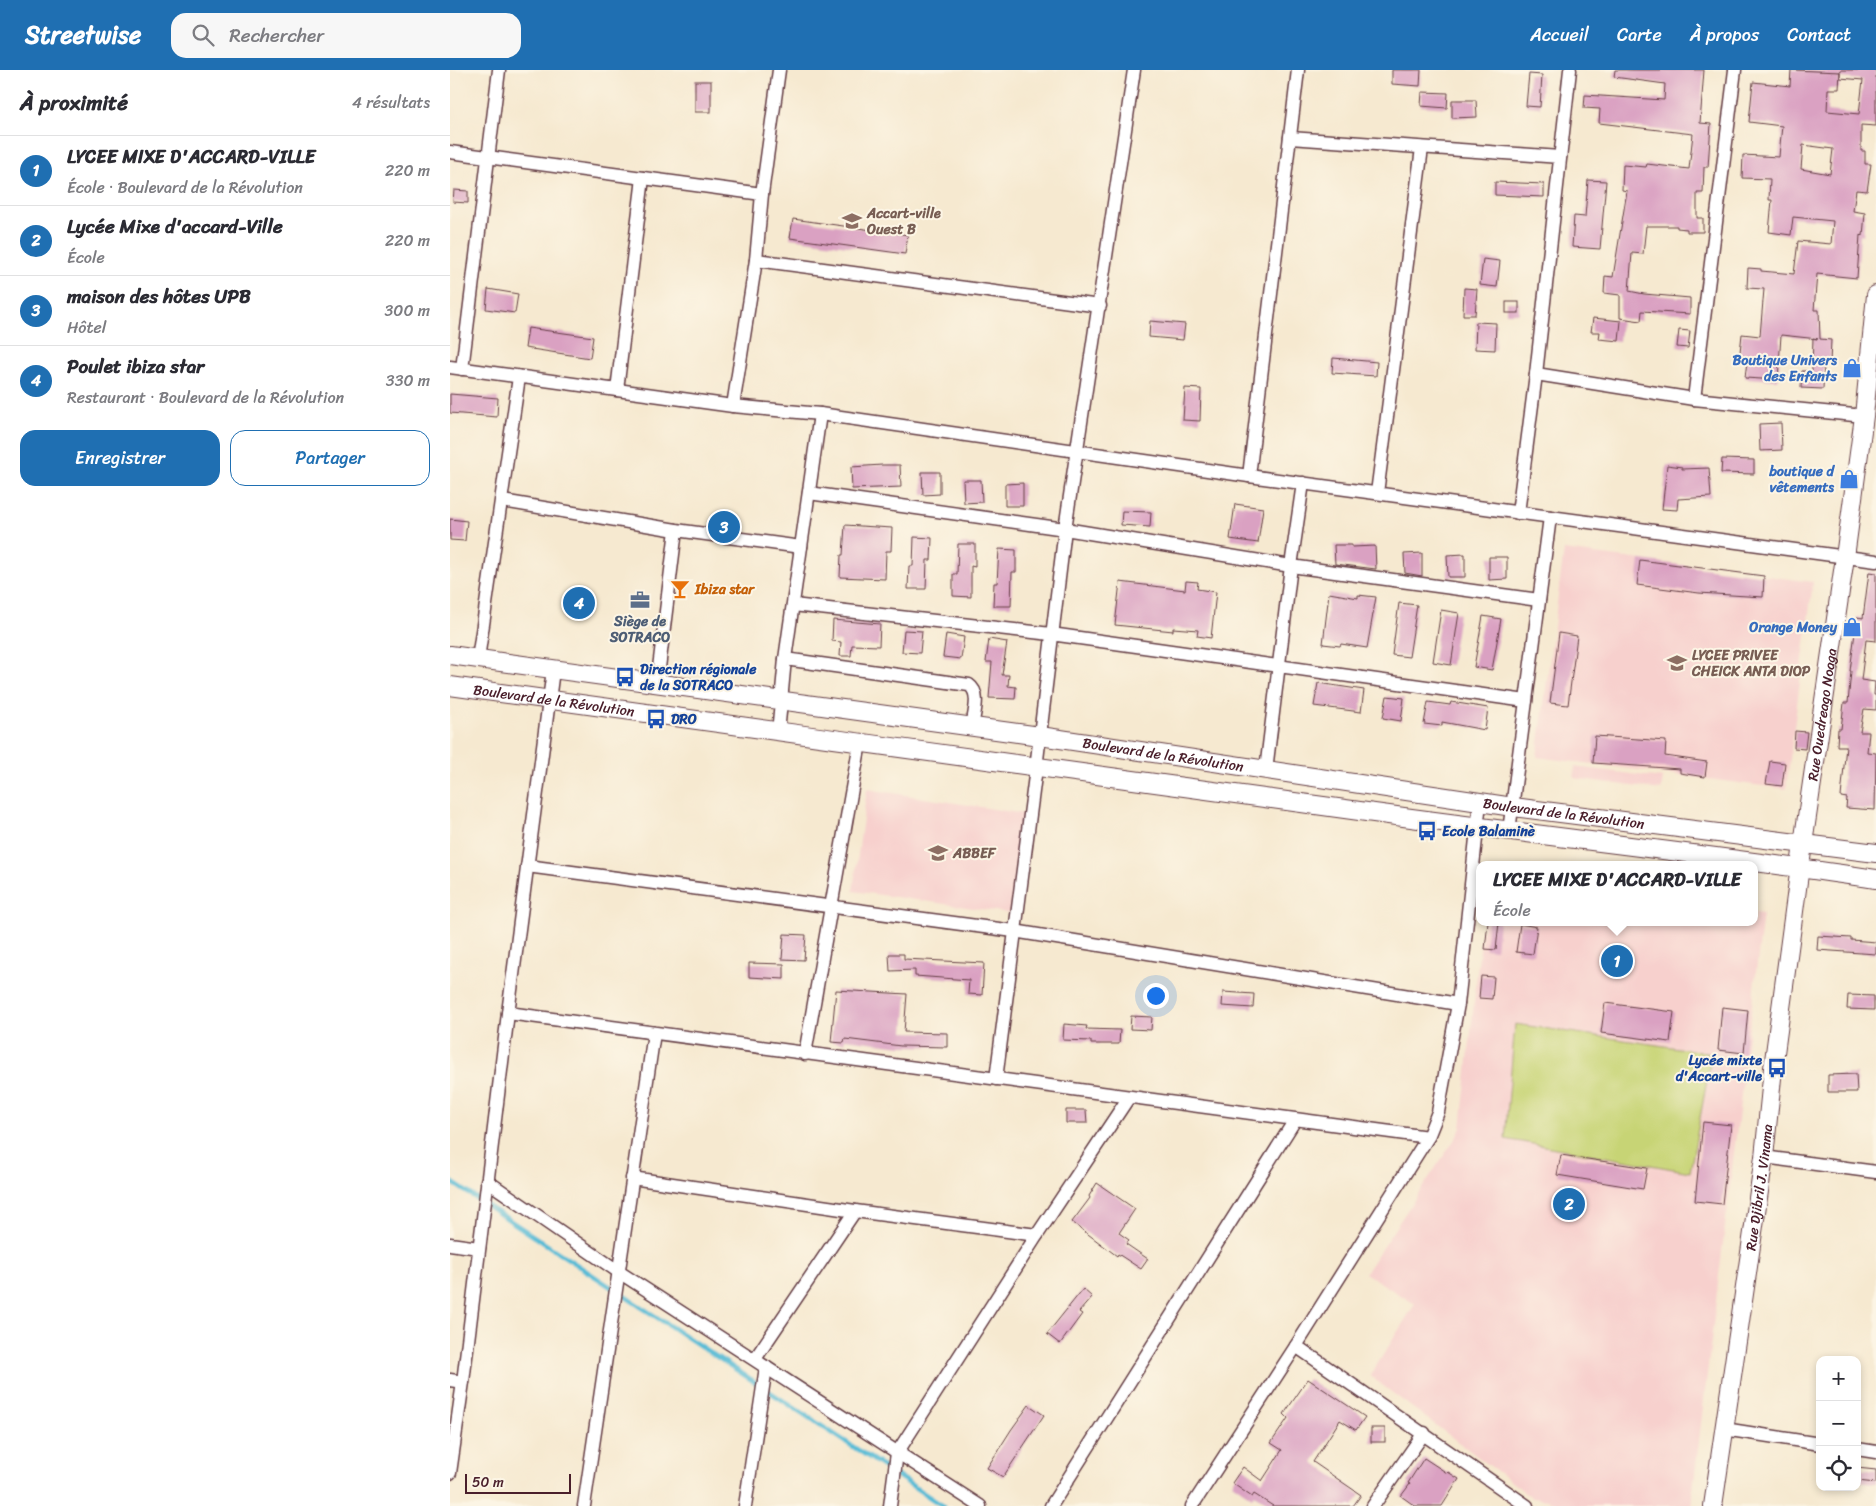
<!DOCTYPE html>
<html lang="fr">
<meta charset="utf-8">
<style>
:root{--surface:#fff;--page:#f7f7f7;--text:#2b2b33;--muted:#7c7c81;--line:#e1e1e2;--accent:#1f6fb2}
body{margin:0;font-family:Sriracha,sans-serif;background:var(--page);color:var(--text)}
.controls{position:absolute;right:15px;bottom:15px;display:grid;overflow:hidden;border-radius:10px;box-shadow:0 2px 8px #0003}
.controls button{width:45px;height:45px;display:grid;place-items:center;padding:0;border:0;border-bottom:1px solid var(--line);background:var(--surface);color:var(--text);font:25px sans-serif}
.scale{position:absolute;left:15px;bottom:12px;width:106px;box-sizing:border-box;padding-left:5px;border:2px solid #4a1f2b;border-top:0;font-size:14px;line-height:18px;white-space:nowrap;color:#4a1f2b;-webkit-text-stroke:4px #fcf5e5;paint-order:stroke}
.you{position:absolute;left:705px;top:925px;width:18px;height:18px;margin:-12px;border:4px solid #fff;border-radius:50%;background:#1a73e8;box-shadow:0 0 0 8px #1a73e833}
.badge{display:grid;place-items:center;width:32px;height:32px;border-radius:50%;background:var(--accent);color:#fff;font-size:16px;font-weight:700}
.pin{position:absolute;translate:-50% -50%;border:2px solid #fff;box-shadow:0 1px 5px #0006}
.popup{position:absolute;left:1026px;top:791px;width:282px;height:65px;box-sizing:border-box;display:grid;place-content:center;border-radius:10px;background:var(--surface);filter:drop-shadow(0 1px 4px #0005);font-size:16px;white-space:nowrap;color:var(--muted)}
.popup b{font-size:19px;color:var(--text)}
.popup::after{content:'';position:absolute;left:50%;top:100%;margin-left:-10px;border:10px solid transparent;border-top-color:var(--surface)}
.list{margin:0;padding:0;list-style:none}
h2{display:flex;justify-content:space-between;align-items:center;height:65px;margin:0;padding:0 20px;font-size:21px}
h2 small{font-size:16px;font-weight:400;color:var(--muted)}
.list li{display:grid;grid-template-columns:32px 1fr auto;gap:15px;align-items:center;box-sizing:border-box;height:70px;padding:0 20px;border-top:1px solid var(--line)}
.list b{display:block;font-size:19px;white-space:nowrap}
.list p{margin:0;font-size:16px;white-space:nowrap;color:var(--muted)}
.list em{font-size:16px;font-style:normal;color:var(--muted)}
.actions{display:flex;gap:10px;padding:15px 20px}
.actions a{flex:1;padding:11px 0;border:1px solid var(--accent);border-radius:15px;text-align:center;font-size:18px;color:var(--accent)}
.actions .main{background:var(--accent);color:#fff}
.icon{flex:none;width:28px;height:28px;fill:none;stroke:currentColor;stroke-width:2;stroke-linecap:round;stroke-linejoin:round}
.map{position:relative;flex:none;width:1426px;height:1436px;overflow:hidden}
header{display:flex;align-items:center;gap:30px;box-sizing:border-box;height:70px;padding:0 25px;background:var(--accent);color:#fff}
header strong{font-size:24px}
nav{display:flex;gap:28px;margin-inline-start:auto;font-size:18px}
.search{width:350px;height:45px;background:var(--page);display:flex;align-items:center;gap:12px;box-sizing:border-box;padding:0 18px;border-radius:15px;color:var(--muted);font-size:19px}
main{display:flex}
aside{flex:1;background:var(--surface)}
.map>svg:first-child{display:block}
.built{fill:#f7d0cd}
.green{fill:#c7d475;stroke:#887a50}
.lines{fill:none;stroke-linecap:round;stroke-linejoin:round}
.stream{stroke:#58bcd6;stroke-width:4.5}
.building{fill:#daa1c2;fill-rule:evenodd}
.street-casing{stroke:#643d44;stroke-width:15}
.secondary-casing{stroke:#643d44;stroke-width:20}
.street{stroke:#fff;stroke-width:12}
.secondary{stroke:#fff;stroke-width:18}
.labels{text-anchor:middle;stroke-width:4;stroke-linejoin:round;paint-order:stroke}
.education-label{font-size:14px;font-weight:bold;fill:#785e54;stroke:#fcf5e5;text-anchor:start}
.shop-label{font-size:14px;font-weight:bold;fill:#366cbe;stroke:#fcf5e5;text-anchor:end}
.food-label{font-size:14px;font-weight:bold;fill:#c56008;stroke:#fcf5e5;text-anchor:start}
.service-label{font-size:14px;font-weight:bold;fill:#4e5e75;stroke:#fcf5e5}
.transit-label{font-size:14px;font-weight:bold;fill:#164399;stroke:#fcf5e5;text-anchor:start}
.street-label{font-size:14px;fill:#4a1f2b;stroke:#fcf5e5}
</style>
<header>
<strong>Streetwise</strong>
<div class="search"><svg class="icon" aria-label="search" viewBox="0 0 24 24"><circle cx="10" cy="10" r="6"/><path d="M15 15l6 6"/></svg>Rechercher</div>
<nav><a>Accueil</a><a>Carte</a><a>À propos</a><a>Contact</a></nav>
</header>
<main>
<aside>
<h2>À proximité<small>4 résultats</small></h2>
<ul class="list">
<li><span class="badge">1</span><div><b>LYCEE MIXE D'ACCARD-VILLE</b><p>École · Boulevard de la Révolution</p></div><em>220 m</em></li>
<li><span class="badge">2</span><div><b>Lycée Mixe d'accard-Ville</b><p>École</p></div><em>220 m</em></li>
<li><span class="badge">3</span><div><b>maison des hôtes UPB</b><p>Hôtel</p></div><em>300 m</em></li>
<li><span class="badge">4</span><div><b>Poulet ibiza star</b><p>Restaurant · Boulevard de la Révolution</p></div><em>330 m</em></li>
</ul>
<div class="actions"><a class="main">Enregistrer</a><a>Partager</a></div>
</aside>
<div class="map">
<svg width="1426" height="1436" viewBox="0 0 1426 1436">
<rect width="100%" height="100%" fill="#fcf5e5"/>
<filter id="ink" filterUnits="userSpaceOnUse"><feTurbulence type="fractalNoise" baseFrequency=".02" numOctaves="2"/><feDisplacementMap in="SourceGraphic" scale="10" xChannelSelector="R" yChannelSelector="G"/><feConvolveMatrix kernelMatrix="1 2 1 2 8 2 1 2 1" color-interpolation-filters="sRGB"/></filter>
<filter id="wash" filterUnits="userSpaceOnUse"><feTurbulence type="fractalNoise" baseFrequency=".0096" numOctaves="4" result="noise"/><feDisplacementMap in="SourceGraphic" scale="20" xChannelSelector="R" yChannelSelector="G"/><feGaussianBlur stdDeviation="1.12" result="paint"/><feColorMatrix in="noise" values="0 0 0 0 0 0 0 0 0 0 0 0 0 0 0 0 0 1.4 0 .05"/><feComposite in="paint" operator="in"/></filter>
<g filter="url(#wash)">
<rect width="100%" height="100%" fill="#f6e9d0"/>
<!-- built -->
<g class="built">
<path d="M1114 480 1363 512 1336 719 1087 687Z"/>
<path d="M1125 697 1213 708 1211 720 1124 708Z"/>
<path d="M417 719 575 744 559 843 403 821Z"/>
<path d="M1305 843 1313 844 1241 1436H1111L1097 1430 1083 1428 920 1306 965 1234 915 1203 1007 1066 1011 1058 1028 894 1034 852H1304Z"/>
</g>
<!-- green -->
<path class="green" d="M1065 954 1262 983 1240 1102 1055 1069Z"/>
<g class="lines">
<!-- stream -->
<path class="stream" d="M0 1111 493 1436"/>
</g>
<g id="blocks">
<!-- building -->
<g class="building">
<path d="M942 0H971L970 16 942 14Z"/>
<path d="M1165 0H1254L1250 53 1261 54 1258 97H1254L1253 123H1247V148H1253V162H1237V159L1227 158V156H1196L1193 184 1182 183 1179 221 1194 224 1240 228V244L1192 241 1191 251 1170 248V225L1154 223 1155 206 1163 207 1177 121 1172 120 1173 95 1196 97 1197 94 1239 99 1243 64 1149 53 1150 39 1134 38 1135 25 1214 30 1215 14 1164 7Z"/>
<path d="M1341 0 1390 2 1389 19H1378L1377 41 1409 44 1413 10 1390 8V0H1426V56L1411 55V81H1415V94H1421L1417 121 1406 120 1403 141 1415 143 1413 166 1410 165 1407 208 1367 204 1364 240H1369L1370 269 1381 270 1380 293H1374L1373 319 1351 318 1352 301H1362L1363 268 1368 269 1331 265 1328 310 1295 308 1297 291H1289L1292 264 1310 266 1314 219 1297 218 1298 198 1311 199V201L1344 204 1348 171 1381 174 1383 151 1343 147 1341 165 1319 162 1322 130H1319L1320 109 1292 108 1293 85 1329 87 1330 75 1332 56 1299 52 1303 12 1340 16ZM1353 75 1383 79 1380 104 1351 99Z"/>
<path d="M1079 4 1092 5 1090 37 1076 36Z"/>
<rect x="245" y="11" width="16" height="31"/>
<path d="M972 22 998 23 997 38 971 36Z"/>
<path d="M1002 30H1026L1027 47 1002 48Z"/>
<path d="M1138 110 1156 111 1150 179 1122 177 1124 146 1135 147Z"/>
<path d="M1045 112 1094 114V127L1045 125Z"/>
<path d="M4 120 18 121V133L3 132Z"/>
<path d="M343 149 458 165 455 184 340 168Z"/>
<path d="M1033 189 1050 191 1047 217 1030 215Z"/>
<path d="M1014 218 1027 219 1025 245H1013Z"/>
<path d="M38 219 68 224 65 243 36 239Z"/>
<rect x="1056" y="232" width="13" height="11"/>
<path d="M1143 248 1171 251 1169 271 1149 269 1150 262H1141Z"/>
<path d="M700 251 735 254 733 270 699 267Z"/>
<path d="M1026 252 1046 253 1045 280 1025 279Z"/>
<path d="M78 258 143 267 140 288 75 278Z"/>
<path d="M1229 260 1240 261 1238 278 1227 277Z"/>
<path d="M883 288 927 292 926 306 882 303Z"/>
<path d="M735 318 751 319 750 351 733 350Z"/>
<path d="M0 324 48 328 47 347 0 343Z"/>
<path d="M1331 353 1332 380 1310 381 1309 354Z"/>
<path d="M1272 389 1304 390V404L1271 403Z"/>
<path d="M432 395H450L451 417 402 419 401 397Z"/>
<path d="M1217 395 1232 397V399L1259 398 1261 427 1228 429 1227 440 1212 439Z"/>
<path d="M472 402H490V424L473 425Z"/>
<path d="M513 410H531L532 432 514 433Z"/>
<path d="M573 413V436H555V414Z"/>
<path d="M785 434 813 438 808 473 780 469Z"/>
<path d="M672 441 701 442 700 457 671 455Z"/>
<path d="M0 449 17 451 15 471 0 470Z"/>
<path d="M395 455 442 458 441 481H436L435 509 390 507 391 485H393Z"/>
<path d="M464 467 482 468 481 490H477L476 519H458L459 496H463Z"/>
<path d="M508 474H525V497L521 496V527L503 526V504H507Z"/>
<path d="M884 475H902V477L925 476 926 499 885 494Z"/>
<path d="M549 479 566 480V502H562L561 536H543L544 513H547Z"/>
<path d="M972 483V506L955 503 954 484Z"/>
<path d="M1015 484V507H998L997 485Z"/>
<path d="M1039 487H1057V509L1039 510Z"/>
<path d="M1190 490 1314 506 1313 527 1249 523 1187 515Z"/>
<path d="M1419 502 1426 503V571L1416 570 1411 610 1425 612 1424 625H1426V640L1414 639 1410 662H1419L1417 682 1426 683 1425 740 1396 738 1397 728 1391 727 1396 676H1387L1388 659H1391L1394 633H1398L1401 601H1400L1407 547 1413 548Z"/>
<path d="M736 511 748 512 747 519 766 522 761 568 747 566 748 560 723 558V561L665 555 670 512 735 520Z"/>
<path d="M879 523 908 528V525L926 527 917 578 891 574 890 576 873 574Z"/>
<path d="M949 533 967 535 959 587 942 585Z"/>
<path d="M991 540 1009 543 1001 595 983 592Z"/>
<path d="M1033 546 1051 549 1042 600 1024 597Z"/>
<path d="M383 550 430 554 429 576 402 575 401 586H390L391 572 382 571Z"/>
<path d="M454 560 472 561 470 583 452 582Z"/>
<path d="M1109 563 1127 566 1118 635 1100 633Z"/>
<path d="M496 564 514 567 511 589 493 587Z"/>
<path d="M539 569 557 572 552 605H559L558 616 566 617 565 629 539 628 542 592H536Z"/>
<path d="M868 613 914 620 911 642 864 636Z"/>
<path d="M937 626 954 628 951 651 933 648Z"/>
<path d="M978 632 1000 635 1001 632 1038 638 1035 660 992 652V656L974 654Z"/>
<path d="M1345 661 1357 662 1355 679 1344 678Z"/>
<path d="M1145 666 1216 671 1215 686 1257 692 1255 707 1230 703V699L1143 693Z"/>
<path d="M1320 691 1335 693 1332 716 1316 714Z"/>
<path d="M1038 852H1049L1046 880 1035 879Z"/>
<path d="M1070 854 1087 857 1083 884 1066 882Z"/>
<path d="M334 864 356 865 354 890 332 889Z"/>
<path d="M1368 866 1401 868V870L1426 872V884L1367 880Z"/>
<path d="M439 884H454V889L534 893 532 925 518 924 519 910 465 906V900L440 901Z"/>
<path d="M299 893 334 894V909L299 907Z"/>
<path d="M1031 906 1044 907 1042 929 1029 928Z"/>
<path d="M386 920 457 924 454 962 497 963V977L451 976 395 969 394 973 381 972Z"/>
<path d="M773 922 804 924 803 938 772 936Z"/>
<path d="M1398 925 1424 926V940L1397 939Z"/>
<path d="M1155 933 1224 942 1220 972 1151 963Z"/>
<path d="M1272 937 1298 940 1294 983 1268 980Z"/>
<path d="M681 946 702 947 701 960 680 959Z"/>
<path d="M614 954 637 956 636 959 670 960 669 974H641V971L613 970Z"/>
<path d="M1406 1004 1407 1022H1378V1005Z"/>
<path d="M616 1040H636L637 1053H616Z"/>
<path d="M1253 1052 1281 1055 1272 1134 1245 1131Z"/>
<path d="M1111 1085 1197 1098 1193 1119 1107 1105Z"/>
<path d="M647 1113 685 1139 669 1163 679 1170 676 1174 698 1189 691 1199 668 1184 667 1186 622 1152 640 1128 639 1126Z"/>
<path d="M633 1219 642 1227 629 1242 632 1244 610 1274 597 1264Z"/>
<path d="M858 1309 915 1347 906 1360 890 1350 863 1392 911 1425 903 1436H823L804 1424 802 1427 782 1413 793 1397 812 1411 832 1380 821 1373 838 1348 834 1344Z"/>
<path d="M579 1335 594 1345 553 1407 537 1398 561 1360Z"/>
<rect x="921" y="1358" width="14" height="14"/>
<path d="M974 1388 997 1403 998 1402 1009 1409 992 1436H965L951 1426 960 1414 958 1413Z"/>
<path d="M1407 1398 1426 1400V1413L1407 1411Z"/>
</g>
</g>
</g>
<g filter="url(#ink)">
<use href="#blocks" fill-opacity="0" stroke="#643d44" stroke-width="1"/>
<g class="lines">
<defs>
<g id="street">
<path d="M840 68 1110 87"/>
<path d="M0 82 312 124"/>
<path d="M306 190 650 236"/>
<path d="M0 297 283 336 370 344 799 406 1426 491"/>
<path d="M12 299 49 0"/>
<path d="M1086 304 1244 329 1414 346"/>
<path d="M167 320 193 108"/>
<path d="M1244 329 1285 0"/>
<path d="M283 336 306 190 312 124 329 0"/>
<path d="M370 344 335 589 519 615C531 623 524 643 522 657"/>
<path d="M799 406 848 0"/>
<path d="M359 423 615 459 841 496 1089 530"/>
<path d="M927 423 972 78"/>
<path d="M52 431 226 460 351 477"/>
<path d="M1068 443 1086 304 1120 0"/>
<path d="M343 535 601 564 1076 631"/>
<path d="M28 589 69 307"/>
<path d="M207 614 226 460"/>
<path d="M328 663 335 589"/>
<path d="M816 700 841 496 853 413"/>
<path d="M1059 761 1100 447"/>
<path d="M77 796 564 861 1008 934"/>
<path d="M58 943 978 1067"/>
<path d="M355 984 410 673"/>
<path d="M546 1009 586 698 615 459 684 0"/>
<path d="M1314 1087 1426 1102"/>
<path d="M182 1108 405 1141 587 1165"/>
<path d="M37 1111 169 1202 530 1436"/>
<path d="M0 1174 29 1178"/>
<path d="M846 1276 1077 1436"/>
<path d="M305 1289 405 1141"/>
<path d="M0 1310 13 1312"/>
<path d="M1274 1359 1370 1374"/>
<path d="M1407 1379 1426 1382"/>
<path d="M0 1403 13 1312 58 943 103 600"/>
<path d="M134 1436 204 963"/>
<path d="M295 1436 316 1297"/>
<path d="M440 1436 447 1383 587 1165 679 1027"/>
<path d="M601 1436 845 1050"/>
<path d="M742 1436 846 1276 978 1067 988 1042 1008 934 1030 732"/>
<path d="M923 1436 974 1363"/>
</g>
<g id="secondary">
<path id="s1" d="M0 585 590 666 1063 737 1426 783"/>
<path id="s2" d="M0 616C308 658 616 702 924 743 1091 766 1259 784 1426 809"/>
<path id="s3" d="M1263 1436 1314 1087 1323 998 1353 774 1395 487 1414 346 1426 225"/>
</g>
</defs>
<!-- street casing -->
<use href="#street" class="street-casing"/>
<!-- secondary casing -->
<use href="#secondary" class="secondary-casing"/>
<!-- street -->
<use href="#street" class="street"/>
<!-- secondary -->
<use href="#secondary" class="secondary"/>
</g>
</g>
<!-- icons -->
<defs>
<symbol id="school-bare" viewBox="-9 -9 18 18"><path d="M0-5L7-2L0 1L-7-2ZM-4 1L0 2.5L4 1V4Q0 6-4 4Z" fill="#8d6e63" stroke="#fcf5e5" stroke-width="2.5" paint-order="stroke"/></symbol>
<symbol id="shop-bare" viewBox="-9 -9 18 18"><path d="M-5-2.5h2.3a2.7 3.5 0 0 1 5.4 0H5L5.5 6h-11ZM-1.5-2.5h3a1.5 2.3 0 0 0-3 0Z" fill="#3f7fe0" stroke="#fcf5e5" stroke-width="2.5" paint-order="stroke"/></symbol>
<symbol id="bar-bare" viewBox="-9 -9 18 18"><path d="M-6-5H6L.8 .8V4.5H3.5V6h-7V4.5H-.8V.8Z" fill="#e8710a" stroke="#fcf5e5" stroke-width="2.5" paint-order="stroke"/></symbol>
<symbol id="office-bare" viewBox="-9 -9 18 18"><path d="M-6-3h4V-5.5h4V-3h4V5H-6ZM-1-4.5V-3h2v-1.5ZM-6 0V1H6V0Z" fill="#5c6f8a" stroke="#fcf5e5" stroke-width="2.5" paint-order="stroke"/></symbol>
<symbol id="bus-bare" viewBox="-9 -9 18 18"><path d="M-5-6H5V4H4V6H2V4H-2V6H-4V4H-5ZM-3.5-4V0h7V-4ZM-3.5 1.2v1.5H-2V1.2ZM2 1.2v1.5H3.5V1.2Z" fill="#1a4fb4" stroke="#fcf5e5" stroke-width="2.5" paint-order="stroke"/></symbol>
</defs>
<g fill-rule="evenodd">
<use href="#school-bare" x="388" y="137" width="28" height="28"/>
<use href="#shop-bare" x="1388" y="284" width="28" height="28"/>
<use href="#shop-bare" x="1385" y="395" width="28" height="28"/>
<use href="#bar-bare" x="216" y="505" width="28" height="28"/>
<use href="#office-bare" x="176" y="516" width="28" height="28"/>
<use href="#shop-bare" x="1388" y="543" width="28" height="28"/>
<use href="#school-bare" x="1213" y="579" width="28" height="28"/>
<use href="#bus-bare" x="161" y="593" width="28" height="28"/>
<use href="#bus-bare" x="192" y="635" width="28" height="28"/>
<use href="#bus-bare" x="963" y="747" width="28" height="28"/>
<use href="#school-bare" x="474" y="769" width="28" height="28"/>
<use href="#bus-bare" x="1313" y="984" width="28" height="28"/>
</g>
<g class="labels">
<!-- education labels -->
<g class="education-label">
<text x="417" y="148">Accart-ville<tspan x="417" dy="16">Ouest B</tspan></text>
<text x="1242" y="590">LYCEE PRIVEE<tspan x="1242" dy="16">CHEICK ANTA DIOP</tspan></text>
<text x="503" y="788">ABBEF</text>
</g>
<!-- shop labels -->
<g class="shop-label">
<text x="1387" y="295">Boutique Univers<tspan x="1387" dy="16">des Enfants</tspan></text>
<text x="1384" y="406">boutique d<tspan x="1384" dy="16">vêtements</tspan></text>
<text x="1387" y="562">Orange Money</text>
</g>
<!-- food labels -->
<g class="food-label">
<text x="245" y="524">Ibiza star</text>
</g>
<!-- service labels -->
<g class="service-label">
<text x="190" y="556">Siège de<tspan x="190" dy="16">SOTRACO</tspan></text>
</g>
<!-- transit labels -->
<g class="transit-label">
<text x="190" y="604">Direction régionale<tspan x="190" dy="16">de la SOTRACO</tspan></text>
<text x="221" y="654">DRO</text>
<text x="992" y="766">Ecole Balaminè</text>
<text x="1312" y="995" text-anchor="end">Lycée mixte<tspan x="1312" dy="16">d'Accart-ville</tspan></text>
</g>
<!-- street labels -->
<g class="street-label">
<text dy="5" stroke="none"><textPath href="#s2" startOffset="105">Boulevard de la Révolution</textPath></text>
<text dy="5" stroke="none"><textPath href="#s3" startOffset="799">Rue Ouedreago Noaga</textPath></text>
<text dy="5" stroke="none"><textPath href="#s1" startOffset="720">Boulevard de la Révolution</textPath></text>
<text dy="5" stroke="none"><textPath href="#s1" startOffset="1125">Boulevard de la Révolution</textPath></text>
<text dy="5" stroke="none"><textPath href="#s3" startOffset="322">Rue Djibril J. Vinama</textPath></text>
</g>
</g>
</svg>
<div class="controls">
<button>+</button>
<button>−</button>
<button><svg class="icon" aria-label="locate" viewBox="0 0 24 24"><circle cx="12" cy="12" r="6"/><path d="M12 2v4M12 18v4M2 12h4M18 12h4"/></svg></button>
</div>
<div class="scale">50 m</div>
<div class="you"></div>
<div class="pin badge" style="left:1167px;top:891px">1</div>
<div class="popup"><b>LYCEE MIXE D'ACCARD-VILLE</b>École</div>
<div class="pin badge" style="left:1119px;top:1134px">2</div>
<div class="pin badge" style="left:274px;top:457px">3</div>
<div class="pin badge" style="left:129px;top:533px">4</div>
</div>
</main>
